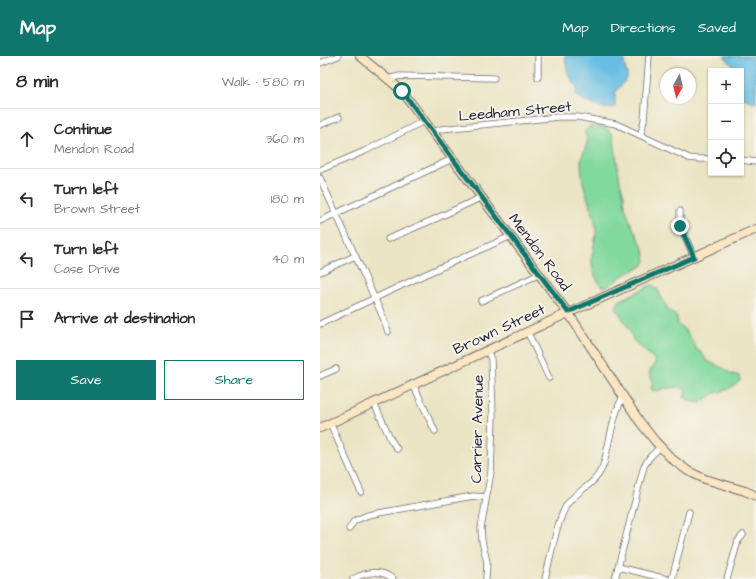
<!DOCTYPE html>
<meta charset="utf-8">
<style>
:root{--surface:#fff;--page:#f2f2f3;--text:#2b2b33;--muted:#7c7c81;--line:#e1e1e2;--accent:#0f766e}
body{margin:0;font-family:"Architects Daughter",sans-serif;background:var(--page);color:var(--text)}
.controls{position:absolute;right:12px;top:12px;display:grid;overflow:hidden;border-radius:0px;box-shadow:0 1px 3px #0004}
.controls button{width:36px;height:36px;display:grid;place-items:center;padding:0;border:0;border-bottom:1px solid var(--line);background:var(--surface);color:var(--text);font:20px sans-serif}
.compass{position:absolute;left:340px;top:12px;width:36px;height:36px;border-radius:50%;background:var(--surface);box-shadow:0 1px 3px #0004;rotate:188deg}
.stop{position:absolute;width:12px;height:12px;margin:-9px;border:3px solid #0f766e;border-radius:50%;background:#fff}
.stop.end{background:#0f766e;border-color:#fff;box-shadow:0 1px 4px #0008}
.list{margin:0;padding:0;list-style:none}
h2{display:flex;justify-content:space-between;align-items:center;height:52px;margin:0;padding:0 16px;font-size:17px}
h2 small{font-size:13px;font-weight:400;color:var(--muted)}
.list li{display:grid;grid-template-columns:26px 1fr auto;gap:12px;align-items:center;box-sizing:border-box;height:60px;padding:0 16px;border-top:1px solid var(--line)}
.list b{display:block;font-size:15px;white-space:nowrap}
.list p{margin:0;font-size:13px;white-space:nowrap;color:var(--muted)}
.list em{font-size:13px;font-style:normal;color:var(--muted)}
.actions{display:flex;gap:8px;padding:12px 16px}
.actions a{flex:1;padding:9px 0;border:1px solid var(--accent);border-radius:0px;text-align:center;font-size:14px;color:var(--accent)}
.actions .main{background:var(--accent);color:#fff}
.icon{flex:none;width:22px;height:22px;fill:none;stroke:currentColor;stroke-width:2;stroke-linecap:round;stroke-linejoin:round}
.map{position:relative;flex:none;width:436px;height:523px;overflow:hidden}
header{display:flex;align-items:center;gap:24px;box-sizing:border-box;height:56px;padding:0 20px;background:var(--accent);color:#fff}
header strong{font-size:19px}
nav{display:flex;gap:22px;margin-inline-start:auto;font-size:14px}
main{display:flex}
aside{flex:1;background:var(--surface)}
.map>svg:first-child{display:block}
.green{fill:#82d99e;stroke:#527e6c}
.water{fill:#66bee3;stroke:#44708f}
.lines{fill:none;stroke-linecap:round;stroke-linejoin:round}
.street-casing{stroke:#68666b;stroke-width:7}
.secondary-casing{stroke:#68666b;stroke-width:10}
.street{stroke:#fff;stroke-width:5.5}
.secondary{stroke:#fbe6c4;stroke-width:8}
.route{stroke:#0f766e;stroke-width:5}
.labels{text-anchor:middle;stroke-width:4;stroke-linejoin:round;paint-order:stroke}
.street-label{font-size:15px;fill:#22223b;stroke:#f7f3e8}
</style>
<header>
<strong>Map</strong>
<nav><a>Map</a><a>Directions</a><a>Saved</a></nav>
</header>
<main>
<aside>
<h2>8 min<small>Walk · 580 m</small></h2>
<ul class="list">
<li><svg class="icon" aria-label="ahead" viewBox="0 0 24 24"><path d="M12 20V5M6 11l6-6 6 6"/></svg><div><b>Continue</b><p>Mendon Road</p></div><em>360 m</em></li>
<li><svg class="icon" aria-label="left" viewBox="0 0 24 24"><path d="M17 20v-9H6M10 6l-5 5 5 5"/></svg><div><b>Turn left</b><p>Brown Street</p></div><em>180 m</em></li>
<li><svg class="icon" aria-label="left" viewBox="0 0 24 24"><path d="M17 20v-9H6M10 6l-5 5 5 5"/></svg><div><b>Turn left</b><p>Case Drive</p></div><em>40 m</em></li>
<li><svg class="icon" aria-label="arrive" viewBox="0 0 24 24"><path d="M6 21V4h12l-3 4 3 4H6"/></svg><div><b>Arrive at destination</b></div></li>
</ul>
<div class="actions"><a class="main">Save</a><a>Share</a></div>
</aside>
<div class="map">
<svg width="436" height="523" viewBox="0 0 436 523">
<rect width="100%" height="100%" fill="#f7f3e8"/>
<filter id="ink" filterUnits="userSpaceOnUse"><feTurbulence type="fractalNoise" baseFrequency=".025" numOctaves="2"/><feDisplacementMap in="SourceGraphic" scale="8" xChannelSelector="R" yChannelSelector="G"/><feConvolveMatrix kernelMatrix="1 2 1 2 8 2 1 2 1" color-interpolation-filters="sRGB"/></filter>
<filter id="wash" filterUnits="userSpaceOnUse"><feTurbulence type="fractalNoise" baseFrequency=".012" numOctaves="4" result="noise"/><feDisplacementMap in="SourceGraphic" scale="16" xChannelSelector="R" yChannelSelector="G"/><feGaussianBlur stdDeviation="0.9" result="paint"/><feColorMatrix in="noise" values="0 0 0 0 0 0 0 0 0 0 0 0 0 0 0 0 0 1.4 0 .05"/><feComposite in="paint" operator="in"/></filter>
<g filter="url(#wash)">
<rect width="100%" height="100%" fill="#ebe4c4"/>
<!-- green -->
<g class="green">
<path d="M272 70C281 71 289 71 293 79L300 126 304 139 305 151 311 168 324 193 326 205 322 210 300 221 291 229 285 231 281 230C273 219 270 208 273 195 274 186 277 179 276 171 274 156 267 144 264 130 262 124 261 111 261 105 262 98 267 91 267 84 267 78 261 78 269 71Z"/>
<path d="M331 229 334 230 338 234 348 254 357 261 358 268 367 276 378 295 381 296 387 305 405 313 411 318 417 319 421 322 419 326 407 334 395 337 380 347 370 345 364 341 366 336 362 331 346 332 337 335 332 334 331 332 333 325 329 318 335 307 334 303 313 284 310 274 296 252 299 245Z"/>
</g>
<!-- water -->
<g class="water">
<path d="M245 0H304V7L307 18V22L295 37V51C285 56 265 46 256 39L257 31 248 19Z"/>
<path d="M404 0H436V47L421 41V15H413V10Z"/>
</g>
</g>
<g filter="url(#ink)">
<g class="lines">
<defs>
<g id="street">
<path d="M0 7 18 0"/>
<path d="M218 21V0"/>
<path d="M68 23 80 20 174 22"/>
<path d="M0 69 19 61"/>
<path d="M113 76 121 73 238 61H258L296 68 369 102 378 103H391"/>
<path d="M321 78 324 64 329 0"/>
<path d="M421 104 436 106"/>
<path d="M0 114 45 95 104 65"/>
<path d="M0 122 63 261 68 276"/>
<path d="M360 155V169L374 201"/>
<path d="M0 165 132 103"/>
<path d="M68 183 115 163 162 141"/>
<path d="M0 216 35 200"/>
<path d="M161 245 220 218"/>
<path d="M0 268 106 218 191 180"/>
<path d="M207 275 229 322"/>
<path d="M0 320 16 313"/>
<path d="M93 328 115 375"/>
<path d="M54 347 71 384 77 393"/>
<path d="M10 367 41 436"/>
<path d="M29 473 34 465 48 459 153 440 166 441"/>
<path d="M298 511 347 523"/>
<path d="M33 523C46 516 61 513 73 523"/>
<path d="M166 523 167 506 162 485 161 472 171 416 173 359 171 303 167 294"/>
<path d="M225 523C230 504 237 462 248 447 261 431 276 430 284 407 288 393 295 348 304 341"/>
<path d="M295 523 324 410 330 401 340 391"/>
<path d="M352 523 369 456"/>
<path d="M407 523 418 485 423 479"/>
</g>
<g id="secondary">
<path d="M40 0 75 29 85 39 251 261 320 366 335 385 352 403 368 415 385 423 425 435 436 440"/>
<path d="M0 372 248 257 436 173"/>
</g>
</defs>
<!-- street casing -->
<use href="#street" class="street-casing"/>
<!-- secondary casing -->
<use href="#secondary" class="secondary-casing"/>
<!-- street -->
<use href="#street" class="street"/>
<!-- secondary -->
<use href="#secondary" class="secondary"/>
</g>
</g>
<g class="lines" filter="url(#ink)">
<!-- route -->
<path class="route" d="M82 35 248 256 374 201 360 170"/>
</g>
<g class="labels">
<!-- street labels -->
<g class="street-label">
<text transform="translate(195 55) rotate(-5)" y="5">Leedham Street</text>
<text transform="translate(220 196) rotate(53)" y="5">Mendon Road</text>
<text transform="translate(179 273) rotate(-25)" y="5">Brown Street</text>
<text transform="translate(157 373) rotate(-89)" y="5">Carrier Avenue</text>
</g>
</g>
</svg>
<div class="controls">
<button>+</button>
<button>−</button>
<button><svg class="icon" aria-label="locate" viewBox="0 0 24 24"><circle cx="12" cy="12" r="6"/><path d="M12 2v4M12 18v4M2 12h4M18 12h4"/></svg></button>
</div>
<svg class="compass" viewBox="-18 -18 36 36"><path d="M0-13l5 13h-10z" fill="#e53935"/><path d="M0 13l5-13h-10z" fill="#7c7c81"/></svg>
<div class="stop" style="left:82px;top:35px"></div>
<div class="stop end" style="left:360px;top:170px"></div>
</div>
</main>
